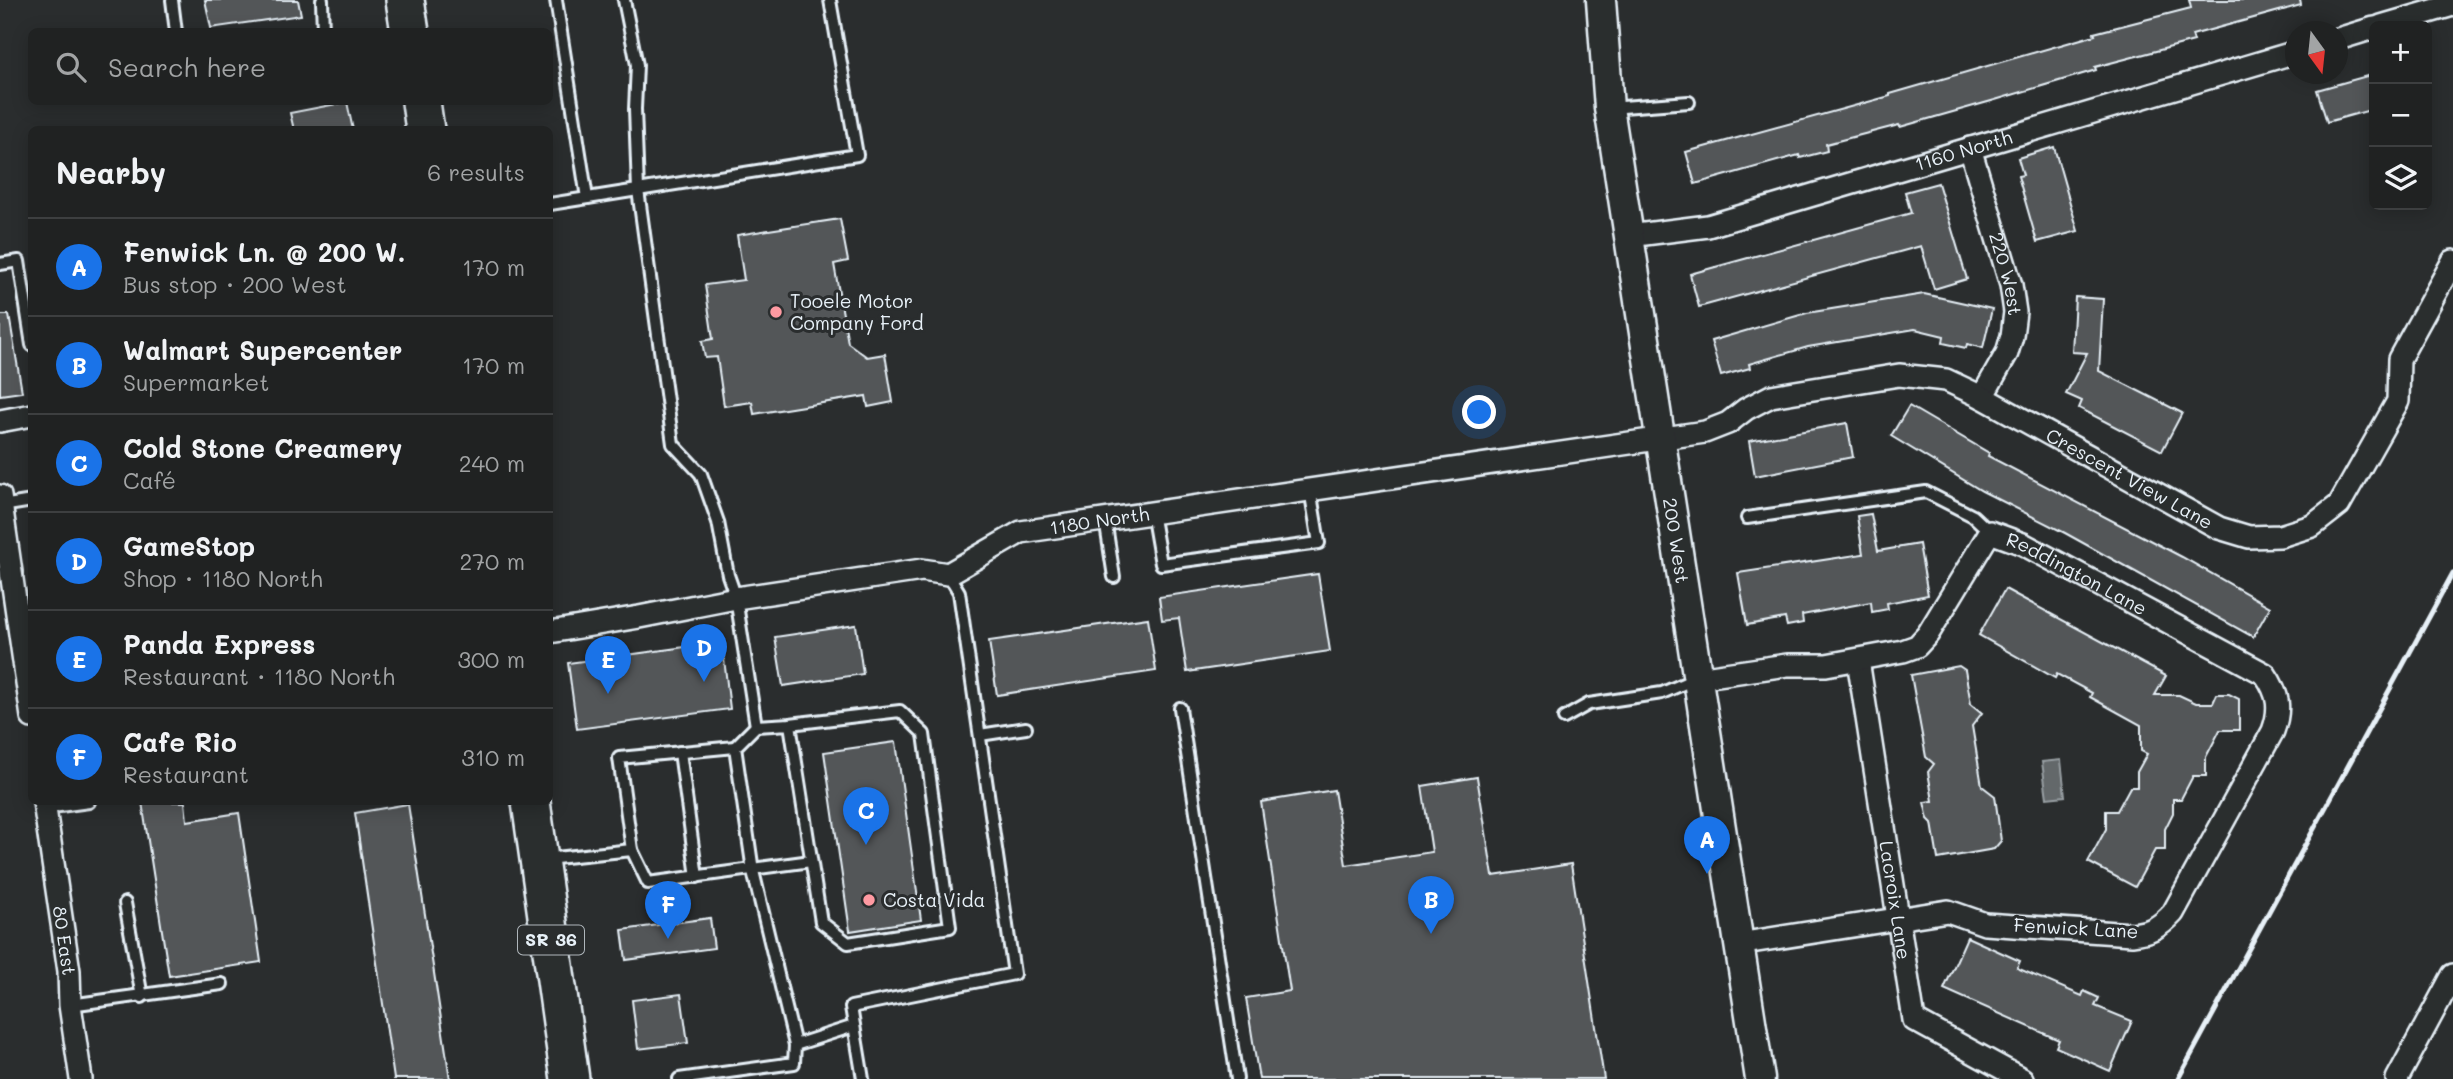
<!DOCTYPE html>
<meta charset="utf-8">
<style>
:root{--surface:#202222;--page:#2d2f2f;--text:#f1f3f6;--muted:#a2a4a5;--line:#3d3f40;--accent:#1a73e8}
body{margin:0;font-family:Mali,sans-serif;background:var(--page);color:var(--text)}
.controls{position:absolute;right:21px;top:21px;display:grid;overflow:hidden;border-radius:10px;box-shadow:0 4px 18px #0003}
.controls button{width:63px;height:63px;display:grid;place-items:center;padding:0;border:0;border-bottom:2px solid var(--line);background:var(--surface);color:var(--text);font:35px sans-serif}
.compass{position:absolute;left:2285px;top:21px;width:63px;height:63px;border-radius:50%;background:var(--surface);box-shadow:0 4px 18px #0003;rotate:165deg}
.you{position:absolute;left:1480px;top:413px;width:24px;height:24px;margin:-18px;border:5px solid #fff;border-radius:50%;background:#1a73e8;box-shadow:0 0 0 10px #1a73e833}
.badge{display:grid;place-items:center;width:46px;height:46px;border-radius:50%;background:var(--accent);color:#fff;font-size:23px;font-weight:700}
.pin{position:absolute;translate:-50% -58px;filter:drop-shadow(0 2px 4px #0008)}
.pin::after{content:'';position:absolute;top:37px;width:24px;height:21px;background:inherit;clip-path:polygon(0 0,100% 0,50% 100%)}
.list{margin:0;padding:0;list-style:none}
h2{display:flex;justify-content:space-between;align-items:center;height:91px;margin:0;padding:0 28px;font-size:30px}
h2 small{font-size:23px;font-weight:400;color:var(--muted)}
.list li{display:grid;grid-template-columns:46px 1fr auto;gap:21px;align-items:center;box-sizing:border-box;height:98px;padding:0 28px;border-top:2px solid var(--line)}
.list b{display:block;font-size:26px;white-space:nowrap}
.list p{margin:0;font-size:23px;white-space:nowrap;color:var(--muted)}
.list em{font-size:23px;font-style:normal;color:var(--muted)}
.icon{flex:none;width:38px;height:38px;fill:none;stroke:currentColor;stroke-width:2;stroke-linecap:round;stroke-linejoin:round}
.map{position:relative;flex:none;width:2453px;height:1079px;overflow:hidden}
.search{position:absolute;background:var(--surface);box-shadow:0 4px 18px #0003;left:28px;top:28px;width:525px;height:77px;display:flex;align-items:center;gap:18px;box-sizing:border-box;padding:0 24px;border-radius:10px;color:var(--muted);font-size:26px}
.panel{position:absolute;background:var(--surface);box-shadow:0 4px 18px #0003;left:28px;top:126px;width:525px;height:679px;border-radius:10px}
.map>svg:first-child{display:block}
.water{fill:#63686b;stroke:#989fa3;stroke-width:2}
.building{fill:#535759;stroke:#e8f1f8;stroke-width:2}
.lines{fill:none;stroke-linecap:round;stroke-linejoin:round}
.lane-casing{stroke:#e8f1f8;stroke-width:16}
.street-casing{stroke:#e8f1f8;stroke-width:26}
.secondary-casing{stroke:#e8f1f8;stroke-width:33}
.highway-casing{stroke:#e8f1f8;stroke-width:42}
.lane{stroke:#2a2d2e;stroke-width:10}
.street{stroke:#2a2d2e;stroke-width:21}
.secondary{stroke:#2a2d2e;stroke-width:28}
.highway{stroke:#2a2d2e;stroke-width:37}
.rail{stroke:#e8f1f8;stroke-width:5}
.poi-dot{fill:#ff9aa2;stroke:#2a2d2e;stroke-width:2.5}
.labels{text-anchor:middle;stroke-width:6;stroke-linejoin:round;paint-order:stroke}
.shield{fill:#2a2d2e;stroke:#afb6bb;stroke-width:2}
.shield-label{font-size:18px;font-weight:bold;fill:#e8f1f8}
.street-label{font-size:19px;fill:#e8f1f8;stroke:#2a2d2e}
.poi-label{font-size:19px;fill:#e8f1f8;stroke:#2a2d2e;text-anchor:start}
</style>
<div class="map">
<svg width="2453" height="1079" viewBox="0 0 2453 1079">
<rect width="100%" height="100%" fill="#2a2d2e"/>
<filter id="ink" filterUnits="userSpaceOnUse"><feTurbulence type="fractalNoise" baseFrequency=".0143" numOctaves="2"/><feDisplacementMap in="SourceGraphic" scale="14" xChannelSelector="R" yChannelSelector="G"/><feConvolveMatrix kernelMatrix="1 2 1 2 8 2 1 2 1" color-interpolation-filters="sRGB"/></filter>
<g filter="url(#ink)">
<!-- water -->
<path class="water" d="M2061 760 2065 796 2047 798 2042 762Z"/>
<!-- building -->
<g class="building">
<path d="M205 0H298L301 15 211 28Z"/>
<path d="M2189 0H2300L2301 5 2192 35 2194 41 2095 67 2096 70 1995 100 1900 127 1899 125 1826 144 1827 151 1800 158 1799 155 1695 184 1686 152 1890 96V94L2095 35 2094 33 2191 8Z"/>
<path d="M2374 74V109L2327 122 2317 90Z"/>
<path d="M347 102 353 130H294L290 113Z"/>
<path d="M2054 147 2078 231 2037 242 2018 176 2023 175 2018 158Z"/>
<path d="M1938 183 1967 279 1934 289 1921 246 1699 307 1690 274 1911 213 1905 192Z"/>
<path d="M840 219 848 261 834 264 848 343 867 357 885 354 893 402 868 407 866 396 754 414 752 402 724 406 717 357 705 358 702 341 713 339 705 285 744 280 737 235Z"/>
<path d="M1924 294 1992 309 1983 348 1967 344 1966 348 1943 343 1944 336 1915 329 1808 347 1749 364 1750 368 1721 376 1711 341 1807 313Z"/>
<path d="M2075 297 2103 299 2099 371 2182 413 2162 451 2079 408 2082 401 2066 394 2087 353 2072 352Z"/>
<path d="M0 315H9L22 392 0 395Z"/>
<path d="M1909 406 1989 453 1988 456 2182 557 2270 607 2253 637 2065 533 1982 491 1891 436Z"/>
<path d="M1847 423 1853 457 1755 476 1749 441Z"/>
<path d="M1871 514 1878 551 1919 544 1928 595 1887 603 1888 609 1872 612 1871 602 1802 615 1803 623 1787 626 1785 618 1747 625 1738 573 1863 554 1857 516Z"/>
<path d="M1318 574 1330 651 1187 672 1179 618 1162 620 1159 597Z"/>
<path d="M2005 589 2166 676 2155 695H2179L2196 703H2213L2217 694H2229L2239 699V730H2220L2206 757V776H2193L2181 799H2173V813L2165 829V850H2155L2135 887 2088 862 2106 829V811H2117L2130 787H2137V772L2147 754 2141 751V725L2090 697 2092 693 2057 674 2055 678 1979 635Z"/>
<path d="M1148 618 1156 671 997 695 989 641Z"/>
<path d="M856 625 863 674 783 686 775 637Z"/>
<path d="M722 642 730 709 577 729 568 663Z"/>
<path d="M1959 666 1965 670 1971 704 1982 713 1972 726 1982 786 1995 796 2001 841 1994 849 1938 859 1932 823 1928 819 1924 802 1933 801 1928 772 1934 764 1926 757 1911 675Z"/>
<path d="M896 742 921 920 850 931 824 752Z"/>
<path d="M1477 777 1493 876 1571 864 1604 1079H1259L1246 998 1290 991 1261 802 1334 790 1346 865 1432 852 1422 786Z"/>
<path d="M142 802H185L187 821 239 813 261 962 169 976Z"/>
<path d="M408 804 438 999 450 1079H394L355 813Z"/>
<path d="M710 918 714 948 626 960 622 930Z"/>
<path d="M1967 937 2020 961 2017 968 2082 996 2084 991 2099 998 2095 1006 2132 1021 2110 1071 2056 1047 2059 1040 1944 989Z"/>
<path d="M681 994 688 1043 638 1049 632 1000Z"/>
</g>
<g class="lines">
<defs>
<g id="lane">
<path d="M172 0 176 32"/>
<path d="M322 0 323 32"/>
<path d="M556 0 587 198"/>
<path d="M624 0 637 65 635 109 638 190 673 444 701 474 718 522 728 575 736 598 756 726"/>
<path d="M1609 108 1689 102"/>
<path d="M550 204 857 155 830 0"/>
<path d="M0 264 19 261 32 345"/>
<path d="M2 506 32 501"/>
<path d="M1152 512 1161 564 1319 543 1310 489"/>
<path d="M1747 518 1926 492 1973 516 1990 532"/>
<path d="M1105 519 1114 577"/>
<path d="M1180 708 1237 1079"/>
<path d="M1564 718 1589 704 1662 693 1697 678"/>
<path d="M790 724 900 711 924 734 950 927 848 943 821 922 790 724 756 726 735 747 753 871 795 1045"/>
<path d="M980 735 1026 728"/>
<path d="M680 752 697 877"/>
<path d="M45 808 89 802"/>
<path d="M632 850 619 758 735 747"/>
<path d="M546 859 632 850 648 883 811 861"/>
<path d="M125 903 142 997"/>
<path d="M70 1005 222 984"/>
<path d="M679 1079 794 1063 795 1045 854 1026"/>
<path d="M863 1079 851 1007 1014 974 959 592 948 574"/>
</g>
<g id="street">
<path d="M2381 26 2453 5"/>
<path d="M2338 39 2374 28"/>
<path id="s1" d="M1970 148 2011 285 2015 312 2012 336 2007 353 1982 397"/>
<path id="s2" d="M1629 236 1708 226 2296 52"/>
<path d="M0 421 32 415"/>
<path d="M0 496 32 717"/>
<path id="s3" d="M550 632 639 617 736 598 922 570 948 574 1021 532 1705 432 1728 423 1746 409 1771 396 1899 375 1946 380 1982 397 2219 528 2249 537 2280 536 2312 526 2339 505 2398 401 2399 359 2453 261"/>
<path id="s4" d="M1858 660 1914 1020 2022 1079"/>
<path id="s5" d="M1697 678 1787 665H1826L1903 651 1917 646 1928 634 1990 532 2023 544 2265 674C2279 694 2281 709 2273 731L2173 913C2160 927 2151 932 2132 934L1985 924 1948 911 1738 944"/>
<path id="s6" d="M44 802 69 971 70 1005 81 1079"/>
<path d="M2397 1079 2453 975"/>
</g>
<g id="secondary">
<path id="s7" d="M1601 0 1609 108 1760 1079"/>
</g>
<g id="highway">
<path d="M405 0 410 32"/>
<path d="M421 102 425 130"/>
<path d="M531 802 570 1079"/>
</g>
</defs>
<!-- lane casing -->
<use href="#lane" class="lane-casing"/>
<!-- street casing -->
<use href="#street" class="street-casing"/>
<!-- secondary casing -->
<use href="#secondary" class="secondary-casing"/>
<!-- highway casing -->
<use href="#highway" class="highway-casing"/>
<!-- lane -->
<use href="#lane" class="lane"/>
<!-- street -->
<use href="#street" class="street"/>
<!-- secondary -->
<use href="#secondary" class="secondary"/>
<!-- highway -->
<use href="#highway" class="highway"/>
<!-- rail -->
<path class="rail" d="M2178 1079 2453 573"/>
</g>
</g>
<!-- markers -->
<g class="poi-dot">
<circle cx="776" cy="312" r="7"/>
<circle cx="869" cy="900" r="7"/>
</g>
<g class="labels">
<!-- shield labels -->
<rect class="shield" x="518" y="925.5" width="66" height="29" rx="5"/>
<g class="shield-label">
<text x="551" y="946">SR 36</text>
</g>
<!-- street labels -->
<g class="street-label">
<text dy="7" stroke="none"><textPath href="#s2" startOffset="346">1160 North</textPath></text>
<text dy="7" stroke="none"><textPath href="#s1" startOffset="131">220 West</textPath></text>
<text dy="7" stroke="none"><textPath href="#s3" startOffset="1640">Crescent View Lane</textPath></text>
<text dy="7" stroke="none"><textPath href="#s3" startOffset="567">1180 North</textPath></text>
<text dy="7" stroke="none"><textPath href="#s7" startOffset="546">200 West</textPath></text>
<text dy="7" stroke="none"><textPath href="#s5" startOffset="455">Reddington Lane</textPath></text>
<text dy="7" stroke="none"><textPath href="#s4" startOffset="243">Lacroix Lane</textPath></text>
<text transform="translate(2076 928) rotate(3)" y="7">Fenwick Lane</text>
<text dy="7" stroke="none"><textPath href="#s6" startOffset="140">80 East</textPath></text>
</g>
<!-- poi labels -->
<g class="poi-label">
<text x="790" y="308">Tooele Motor<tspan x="790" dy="22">Company Ford</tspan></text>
<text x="883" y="907">Costa Vida</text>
</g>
</g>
</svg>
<div class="controls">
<button>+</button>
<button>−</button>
<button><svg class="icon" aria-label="layers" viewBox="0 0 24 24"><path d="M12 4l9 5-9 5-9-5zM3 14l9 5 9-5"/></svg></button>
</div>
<svg class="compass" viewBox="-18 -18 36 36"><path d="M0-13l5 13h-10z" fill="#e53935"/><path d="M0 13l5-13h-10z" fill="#a2a4a5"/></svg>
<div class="you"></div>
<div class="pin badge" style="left:1707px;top:874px">A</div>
<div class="pin badge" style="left:1431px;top:934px">B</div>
<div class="pin badge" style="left:866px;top:845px">C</div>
<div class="pin badge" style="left:704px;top:682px">D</div>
<div class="pin badge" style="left:608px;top:694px">E</div>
<div class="pin badge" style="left:668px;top:939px">F</div>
<div class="search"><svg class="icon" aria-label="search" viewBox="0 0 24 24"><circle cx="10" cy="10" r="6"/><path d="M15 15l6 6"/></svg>Search here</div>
<section class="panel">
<h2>Nearby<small>6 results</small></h2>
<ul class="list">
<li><span class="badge">A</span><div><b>Fenwick Ln. @ 200 W.</b><p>Bus stop · 200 West</p></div><em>170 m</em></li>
<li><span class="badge">B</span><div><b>Walmart Supercenter</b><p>Supermarket</p></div><em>170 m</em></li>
<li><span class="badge">C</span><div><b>Cold Stone Creamery</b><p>Café</p></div><em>240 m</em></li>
<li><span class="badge">D</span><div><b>GameStop</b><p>Shop · 1180 North</p></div><em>270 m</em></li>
<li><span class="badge">E</span><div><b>Panda Express</b><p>Restaurant · 1180 North</p></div><em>300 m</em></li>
<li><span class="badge">F</span><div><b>Cafe Rio</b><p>Restaurant</p></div><em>310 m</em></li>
</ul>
</section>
</div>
